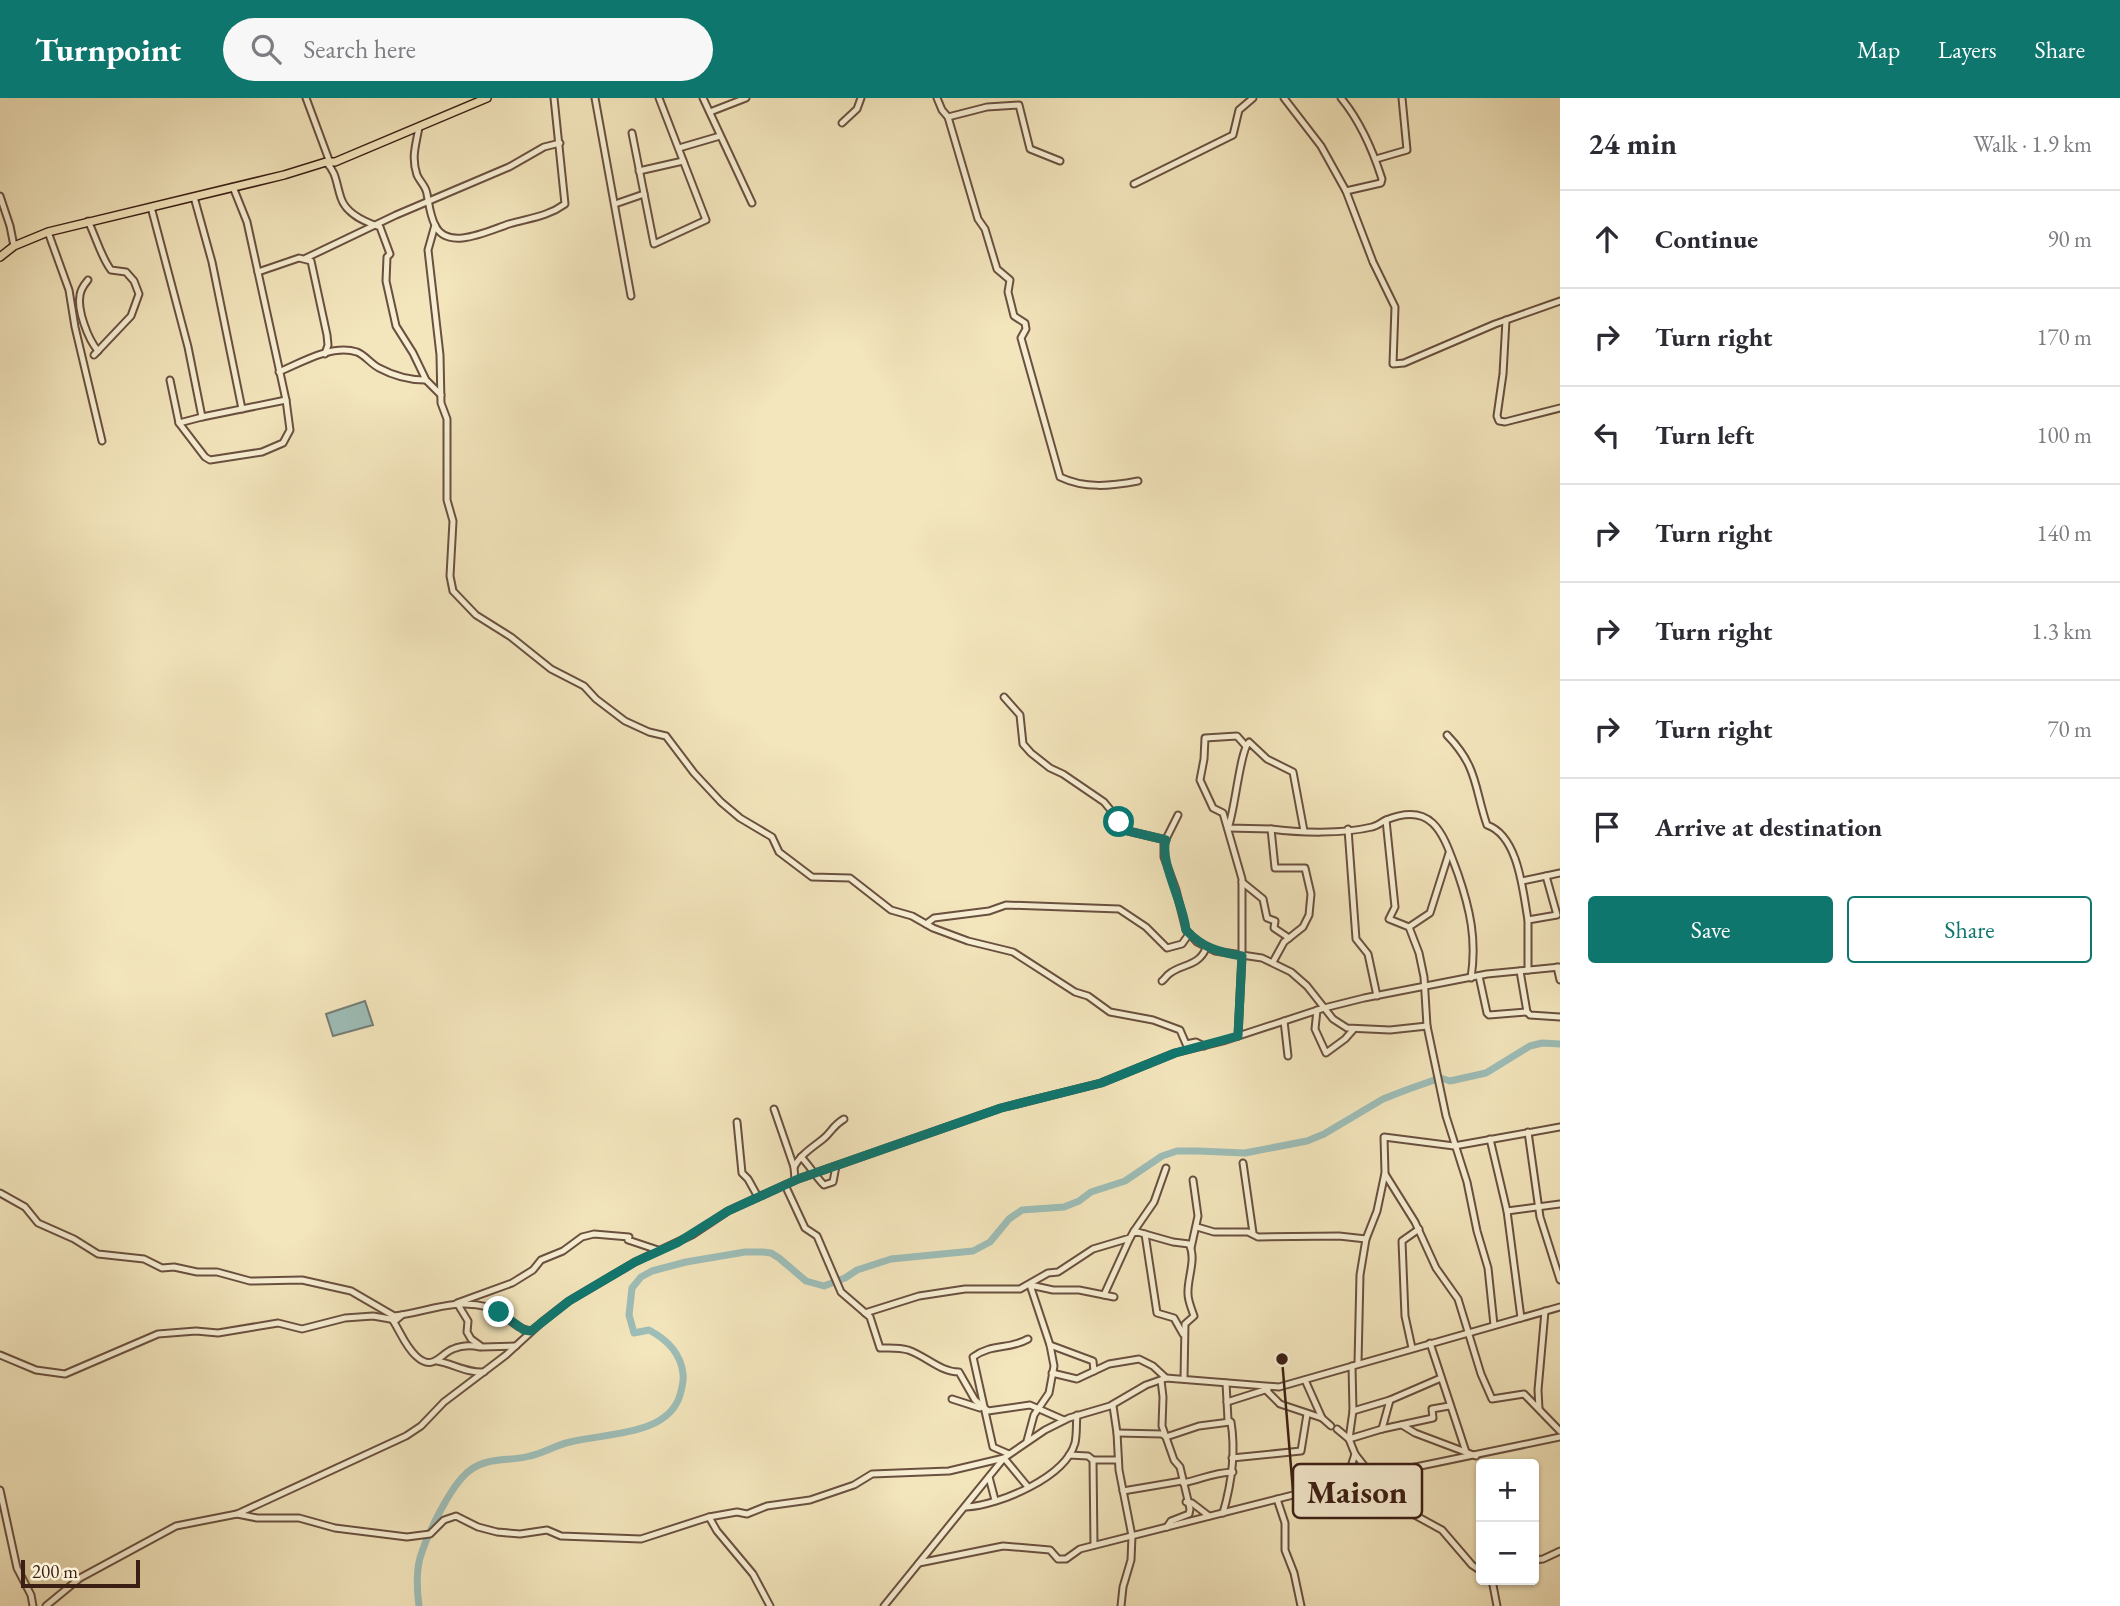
<!DOCTYPE html>
<meta charset="utf-8">
<style>
:root{--surface:#fff;--page:#f7f7f7;--text:#2b2b33;--muted:#7c7c81;--line:#e1e1e2;--accent:#0f766e}
body{margin:0;font-family:"EB Garamond",serif;background:var(--page);color:var(--text)}
.controls{position:absolute;right:21px;bottom:21px;display:grid;overflow:hidden;border-radius:7px;box-shadow:0 2px 5px #0004}
.controls button{width:63px;height:63px;display:grid;place-items:center;padding:0;border:0;border-bottom:2px solid var(--line);background:var(--surface);color:var(--text);font:35px sans-serif}
.scale{position:absolute;left:21px;bottom:18px;width:119px;box-sizing:border-box;padding-left:7px;border:4px solid #3b1f15;border-top:0;font-size:19px;line-height:24px;white-space:nowrap;color:#3b1f15;-webkit-text-stroke:5px #f7eed3;paint-order:stroke}
.stop{position:absolute;width:21px;height:21px;margin:-16px;border:5px solid #0f766e;border-radius:50%;background:#fff}
.stop.end{background:#0f766e;border-color:#fff;box-shadow:0 2px 7px #0008}
.list{margin:0;padding:0;list-style:none}
h2{display:flex;justify-content:space-between;align-items:center;height:91px;margin:0;padding:0 28px;font-size:30px}
h2 small{font-size:23px;font-weight:400;color:var(--muted)}
.list li{display:grid;grid-template-columns:46px 1fr auto;gap:21px;align-items:center;box-sizing:border-box;height:98px;padding:0 28px;border-top:2px solid var(--line)}
.list b{display:block;font-size:26px;white-space:nowrap}
.list em{font-size:23px;font-style:normal;color:var(--muted)}
.actions{display:flex;gap:14px;padding:21px 28px}
.actions a{flex:1;padding:16px 0;border:2px solid var(--accent);border-radius:7px;text-align:center;font-size:24px;color:var(--accent)}
.actions .main{background:var(--accent);color:#fff}
.icon{flex:none;width:38px;height:38px;fill:none;stroke:currentColor;stroke-width:2;stroke-linecap:round;stroke-linejoin:round}
.map{position:relative;flex:none;width:1560px;height:1508px;overflow:hidden}
header{display:flex;align-items:center;gap:42px;box-sizing:border-box;height:98px;padding:0 35px;background:var(--accent);color:#fff}
header strong{font-size:33px}
nav{display:flex;gap:38px;margin-inline-start:auto;font-size:24px}
.search{width:490px;height:63px;background:var(--page);display:flex;align-items:center;gap:18px;box-sizing:border-box;padding:0 24px;border-radius:38px;color:var(--muted);font-size:26px}
main{display:flex}
aside{flex:1;background:var(--surface)}
.map>svg:first-child{display:block}
.water{fill:#9dbdb7;stroke:#767e76;stroke-width:2}
.lines{fill:none;stroke-linecap:round;stroke-linejoin:round}
.river{stroke:#9dbdb7;stroke-width:7}
.minor-casing{stroke:#69503f;stroke-width:9}
.major-casing{stroke:#3b1f15;stroke-width:10}
.minor{stroke:#f7eed3;stroke-width:5}
.major{stroke:#f3e5bc;stroke-width:7}
.route{stroke:#0f766e;stroke-width:9}
.leader{fill:none;stroke:#3b1f15;stroke-width:2.5}
.callout-dot{fill:#3b1f15;stroke:#f7eed3;stroke-width:2.5}
.callout{fill:#f7eed3;stroke:#3b1f15;stroke-width:2.5}
.callout-label{font-size:33px;text-anchor:middle;font-weight:bold;fill:#3b1f15}
</style>
<header>
<strong>Turnpoint</strong>
<div class="search"><svg class="icon" aria-label="search" viewBox="0 0 24 24"><circle cx="10" cy="10" r="6"/><path d="M15 15l6 6"/></svg>Search here</div>
<nav><a>Map</a><a>Layers</a><a>Share</a></nav>
</header>
<main>
<div class="map">
<svg width="1560" height="1508" viewBox="0 0 1560 1508">
<rect width="100%" height="100%" fill="#f3e5bc"/>
<filter id="stains"><feTurbulence type="fractalNoise" baseFrequency=".00286" numOctaves="4"/><feColorMatrix values="0 0 0 0 .2 0 0 0 0 .09 0 0 0 0 .02 0 0 0 .5 -.17"/></filter>
<radialGradient id="worn" r=".72"><stop offset=".6" stop-color="#630" stop-opacity="0"/><stop offset="1" stop-color="#630" stop-opacity=".3"/></radialGradient>
<!-- water -->
<path class="water" d="M365 903 373 927 333 938 326 916Z"/>
<g class="lines">
<!-- river -->
<path class="river" d="M419 1508C417 1493 416 1475 420 1460 427 1437 450 1388 469 1373 488 1358 509 1364 530 1358 544 1355 556 1347 570 1344 606 1335 668 1338 680 1297 682 1290 684 1283 683 1276 681 1255 666 1241 649 1232L634 1235 629 1217 632 1190 641 1179 652 1173 686 1164 745 1154H763L771 1155 779 1160 806 1183 824 1188 845 1180 857 1172 891 1161 973 1153 990 1144 1009 1121 1022 1112 1064 1109 1079 1103 1091 1094 1125 1083 1162 1058 1177 1053H1198L1245 1055 1307 1043 1324 1036 1383 1001 1406 992 1440 980 1450 983 1486 975 1530 948 1542 945 1560 946"/>
<defs>
<g id="minor">
<path d="M306 0 329 62 326 64C337 75 336 86 341 100 346 116 365 124 380 129L390 156 387 159 386 183 396 228 413 255 426 282 441 297"/>
<path d="M595 0 631 198"/>
<path d="M703 0 752 105"/>
<path d="M937 0 942 12 948 19 987 9 1019 7 1030 51 1060 63"/>
<path d="M1284 0 1321 48 1346 93 1373 164 1395 209 1393 266 1404 265 1495 226 1560 203"/>
<path d="M1341 0C1360 23 1373 53 1382 81L1381 85 1346 93"/>
<path d="M710 14 746 0"/>
<path d="M948 19 978 121 985 131 997 171 1010 182 1008 194 1014 218 1025 225 1026 231 1021 240 1060 379C1085 391 1111 388 1138 383"/>
<path d="M842 25 857 11 861 0"/>
<path d="M419 29C416 47 411 59 417 77 420 84 426 88 427 96 429 106 430 117 435 127 447 154 490 132 509 126 529 120 547 119 565 106L554 0"/>
<path d="M632 35 654 146 706 122 659 0"/>
<path d="M679 50 720 38"/>
<path d="M1376 61 1407 52 1402 0"/>
<path d="M639 73 683 63"/>
<path d="M1134 86 1233 37 1239 12 1253 0"/>
<path d="M0 98 10 128 14 148"/>
<path d="M194 99 212 164 242 311"/>
<path d="M615 106 644 96"/>
<path d="M151 109 188 249 202 319 179 325"/>
<path d="M88 123C96 139 101 159 111 172L126 174 134 183 139 196 131 218 94 257"/>
<path d="M435 127 428 152 440 257 441 305 447 321V402L453 423 450 478 453 493 476 517 511 539 551 571 584 588 596 601 625 623 649 634 666 638 694 675 721 704 740 720 772 739 779 754 812 779 850 780 891 812 912 818 933 830 968 843 1013 854 1075 894 1088 898 1110 914 1153 922 1180 932 1186 946 1196 944 1204 948"/>
<path d="M48 134 69 192 75 229 102 343"/>
<path d="M306 160 396 117 509 69 544 49 560 45"/>
<path d="M258 174 299 160 311 163 327 237 328 247 325 256"/>
<path d="M88 182C84 187 81 190 80 197 77 212 88 241 98 253"/>
<path d="M1506 222 1503 276 1497 318 1499 323 1505 324 1560 310"/>
<path d="M279 274C302 264 332 246 357 254 365 257 371 266 379 270 394 278 409 282 425 282"/>
<path d="M170 282 179 325 205 359 210 362 262 354 283 345 290 332 286 302 247 124 233 89"/>
<path d="M202 319 286 302"/>
<path d="M1004 599 1020 617 1023 646 1031 655 1050 670 1063 676 1104 704 1128 733 1166 742"/>
<path d="M1447 637C1478 669 1474 689 1487 727 1519 738 1523 795 1528 822"/>
<path d="M1178 717 1164 745V759L1176 792 1186 832 1197 844 1215 853 1262 860 1291 874 1307 888 1333 921 1347 930 1390 932 1427 928"/>
<path d="M1386 722 1395 809 1389 821 1409 829 1419 855 1424 879 1427 928 1446 1018 1467 1084 1477 1133 1488 1170 1494 1227"/>
<path d="M1271 731C1300 735 1343 736 1372 729 1378 728 1381 724 1386 722 1435 702 1444 739 1458 776 1470 811 1477 842 1471 880"/>
<path d="M1348 731 1356 841 1368 856 1377 898"/>
<path d="M1522 783 1546 778"/>
<path d="M1242 784 1263 801 1267 820 1275 823 1274 830 1289 840"/>
<path d="M926 826 934 820 989 813 1006 807 1119 811 1146 829 1167 850 1182 846 1189 836"/>
<path d="M1409 829 1430 815 1449 755"/>
<path d="M1273 864 1284 844 1303 829 1309 817 1311 796 1305 770H1275L1271 731 1228 730C1235 713 1240 652 1249 644L1267 661 1293 674 1304 733"/>
<path d="M1557 869 1560 882"/>
<path d="M1528 872V822L1557 817 1546 778 1560 775"/>
<path d="M1520 873 1527 914 1530 917 1560 919"/>
<path d="M1479 878 1487 915 1489 917 1527 914"/>
<path d="M1162 883C1165 881 1166 878 1169 876 1180 866 1199 869 1206 850"/>
<path d="M1317 912 1315 931 1326 955 1345 941 1353 932"/>
<path d="M1284 923 1288 958"/>
<path d="M1238 938 1242 857V781L1223 715 1213 710 1200 682 1204 661 1205 640 1237 638 1245 647"/>
<path d="M774 1011 794 1069 795 1082"/>
<path d="M737 1024 742 1075 748 1081 758 1099"/>
<path d="M1528 1034 1540 1119 1560 1182"/>
<path d="M1490 1041 1507 1113 1521 1220"/>
<path d="M801 1059C810 1068 815 1078 824 1087L833 1084 836 1068"/>
<path d="M1243 1065 1253 1135"/>
<path d="M794 1069C800 1057 813 1049 823 1041 832 1034 832 1028 844 1021"/>
<path d="M1385 1076 1415 1124 1436 1170 1458 1201 1481 1276 1492 1301 1524 1296 1560 1333"/>
<path d="M785 1087 805 1130 817 1138 841 1194 870 1219 880 1250C889 1250 898 1249 908 1252 926 1258 940 1274 959 1274L975 1302 988 1313 1030 1307 1064 1322"/>
<path d="M0 1095 25 1109 38 1125 74 1141 98 1156 144 1161 162 1170 174 1169 197 1174H217L250 1183 302 1182 351 1193 394 1218C428 1214 452 1200 488 1209 505 1213 513 1231 531 1233"/>
<path d="M1507 1113 1560 1106"/>
<path d="M1197 1129 1214 1134H1248L1258 1139 1339 1138 1366 1141"/>
<path d="M1134 1133 1154 1104 1166 1070"/>
<path d="M1145 1136 1157 1215 1174 1220 1183 1236"/>
<path d="M1191 1150 1198 1118 1193 1082"/>
<path d="M1104 1197 1130 1140"/>
<path d="M865 1215 919 1198 965 1191H1020L1048 1175 1058 1174 1093 1151 1130 1140 1134 1133 1173 1144 1189 1146C1197 1161 1187 1180 1188 1196 1188 1203 1192 1212 1194 1218L1185 1226 1184 1280"/>
<path d="M392 1221C400 1233 405 1248 416 1258 433 1274 440 1256 453 1251 462 1247 471 1247 480 1249"/>
<path d="M1430 1245 1466 1354"/>
<path d="M1050 1247 1093 1263 1094 1273"/>
<path d="M516 1248 482 1249 471 1241 467 1234 468 1223 457 1205 512 1185 533 1172 541 1162 563 1153 582 1139 594 1136 629 1139 628 1142 658 1152"/>
<path d="M1412 1250 1405 1218 1402 1143 1419 1131"/>
<path d="M0 1257 36 1272 65 1276 158 1236 196 1233 218 1235 278 1225 302 1231 345 1220 373 1218 396 1222 402 1217"/>
<path d="M437 1263C454 1266 466 1275 484 1274"/>
<path d="M1358 1265 1360 1177 1366 1141 1377 1113 1385 1075 1384 1039 1454 1048 1560 1029"/>
<path d="M1052 1275 1077 1281 1109 1266 1139 1261 1153 1268 1166 1280"/>
<path d="M1161 1282 1163 1299 1162 1328 1174 1362 1180 1369 1190 1411 1189 1416 1171 1423 1167 1429"/>
<path d="M1305 1282 1322 1320 1331 1328"/>
<path d="M1266 1292 1280 1306 1322 1320"/>
<path d="M952 1301 980 1310"/>
<path d="M1227 1304 1268 1291"/>
<path d="M1113 1308 1117 1335 1119 1372 1132 1438 1131 1462 1123 1489 1121 1508"/>
<path d="M1539 1311 1538 1292 1545 1213"/>
<path d="M1353 1313 1390 1302 1441 1280"/>
<path d="M1402 1327 1415 1335 1476 1358"/>
<path d="M1337 1331 1349 1341 1355 1356 1388 1398 1400 1409 1442 1432 1472 1467 1481 1473"/>
<path d="M1382 1331 1390 1302"/>
<path d="M1117 1335 1162 1336 1166 1339 1199 1328 1230 1324"/>
<path d="M1349 1341 1382 1331 1433 1320 1432 1311 1449 1308"/>
<path d="M1349 1341 1353 1313 1352 1268"/>
<path d="M1027 1343 1034 1317 1049 1295 1054 1268 1050 1247 1030 1187 1053 1192H1079L1114 1199"/>
<path d="M1009 1356 993 1349 973 1259C992 1245 1009 1252 1028 1241"/>
<path d="M1069 1357 1088 1358 1093 1362H1118"/>
<path d="M1232 1360 1301 1353 1307 1316"/>
<path d="M1093 1362 1094 1447"/>
<path d="M989 1379 995 1402"/>
<path d="M1183 1385C1203 1381 1211 1375 1233 1374"/>
<path d="M1345 1387 1355 1356"/>
<path d="M0 1392 17 1470 31 1497 33 1508"/>
<path d="M1123 1393 1182 1383"/>
<path d="M1277 1401 1285 1425V1452L1294 1475 1301 1508"/>
<path d="M1186 1404 1192 1405 1209 1418"/>
<path d="M966 1409C999 1407 1065 1380 1075 1345 1077 1336 1076 1326 1077 1317"/>
<path d="M1223 1415C1232 1384 1236 1355 1231 1324L1228 1322 1226 1285"/>
<path d="M237 1416 257 1420H299L335 1430 407 1439 430 1436 444 1422 456 1418 478 1429 497 1434 520 1436 547 1432 561 1438 641 1441 709 1419 737 1414 747 1416 767 1408 810 1402 854 1387 872 1376 949 1373 1004 1360 1028 1389"/>
<path d="M709 1419 717 1433 753 1476 770 1508"/>
<path d="M1534 1462 1543 1461 1560 1453"/>
<path d="M919 1465 1003 1448 1050 1452 1058 1461H1066L1080 1451 1305 1394 1354 1386 1401 1372 1560 1339"/>
<path d="M1492 1482 1497 1508"/>
<path d="M46 1508 80 1480 176 1428 237 1416 406 1338 421 1328 444 1304 506 1257 542 1224 569 1203 635 1164 692 1137 728 1113 798 1081 1001 1010 1101 985 1175 955 1223 943 1324 910 1364 900 1487 876 1560 869"/>
<path d="M884 1508 1004 1360 1045 1332 1069 1320 1110 1308 1146 1287 1166 1280 1279 1289 1560 1209"/>
</g>
<path id="major" d="M0 159 14 148 48 134 284 77 326 64H335L487 0"/>
</defs>
<!-- minor casing -->
<use href="#minor" class="minor-casing"/>
<!-- major casing -->
<use href="#major" class="major-casing"/>
<!-- minor -->
<use href="#minor" class="minor"/>
<!-- major -->
<use href="#major" class="major"/>
</g>
<g class="lines">
<!-- route -->
<path class="route" d="M499 1214 524 1232 531 1233 569 1203 635 1164 677 1145 728 1113 798 1081 1001 1010 1101 985 1175 955 1238 938 1242 858C1218 854 1203 850 1186 832 1184 806 1159 764 1166 742L1128 733 1119 724"/>
</g>
<!-- callouts -->
<path class="leader" d="M1282 1261L1293 1393"/>
<circle class="callout-dot" cx="1282" cy="1261" r="7"/>
<rect class="callout" x="1293" y="1366" width="129" height="54" rx="7"/>
<g class="callout-label">
<text x="1357" y="1405">Maison</text>
</g>
<rect width="100%" height="100%" filter="url(#stains)"/>
<rect width="100%" height="100%" fill="url(#worn)"/>
</svg>
<div class="controls">
<button>+</button>
<button>−</button>
</div>
<div class="scale">200 m</div>
<div class="stop" style="left:1119px;top:724px"></div>
<div class="stop end" style="left:499px;top:1214px"></div>
</div>
<aside>
<h2>24 min<small>Walk · 1.9 km</small></h2>
<ul class="list">
<li><svg class="icon" aria-label="ahead" viewBox="0 0 24 24"><path d="M12 20V5M6 11l6-6 6 6"/></svg><div><b>Continue</b></div><em>90 m</em></li>
<li><svg class="icon" aria-label="right" viewBox="0 0 24 24"><path d="M7 20v-9h11M14 6l5 5-5 5"/></svg><div><b>Turn right</b></div><em>170 m</em></li>
<li><svg class="icon" aria-label="left" viewBox="0 0 24 24"><path d="M17 20v-9H6M10 6l-5 5 5 5"/></svg><div><b>Turn left</b></div><em>100 m</em></li>
<li><svg class="icon" aria-label="right" viewBox="0 0 24 24"><path d="M7 20v-9h11M14 6l5 5-5 5"/></svg><div><b>Turn right</b></div><em>140 m</em></li>
<li><svg class="icon" aria-label="right" viewBox="0 0 24 24"><path d="M7 20v-9h11M14 6l5 5-5 5"/></svg><div><b>Turn right</b></div><em>1.3 km</em></li>
<li><svg class="icon" aria-label="right" viewBox="0 0 24 24"><path d="M7 20v-9h11M14 6l5 5-5 5"/></svg><div><b>Turn right</b></div><em>70 m</em></li>
<li><svg class="icon" aria-label="arrive" viewBox="0 0 24 24"><path d="M6 21V4h12l-3 4 3 4H6"/></svg><div><b>Arrive at destination</b></div></li>
</ul>
<div class="actions"><a class="main">Save</a><a>Share</a></div>
</aside>
</main>
